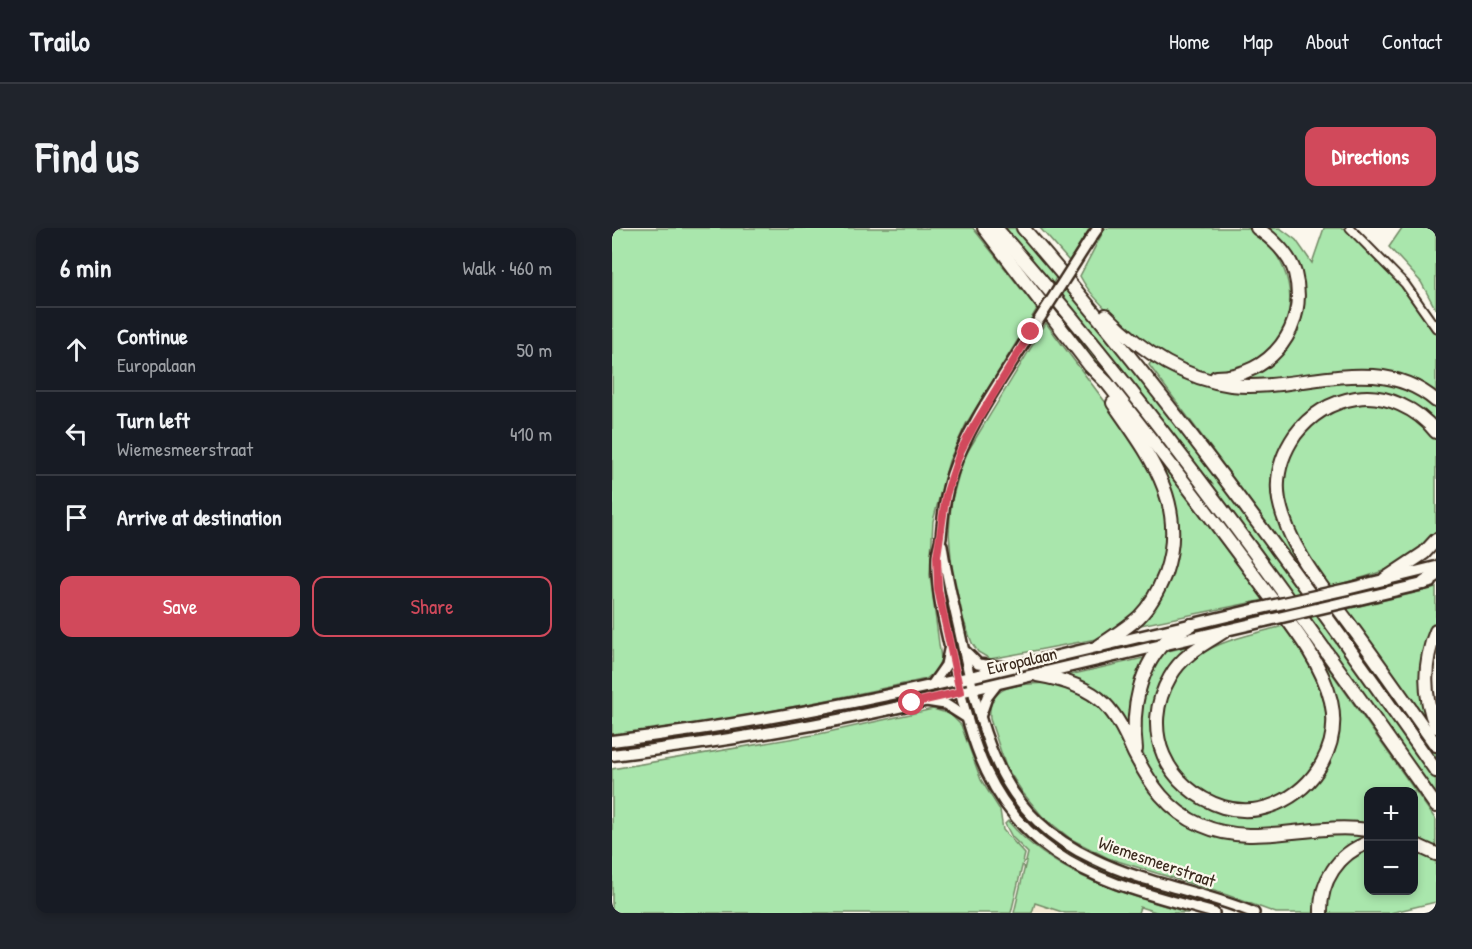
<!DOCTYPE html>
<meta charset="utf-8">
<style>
:root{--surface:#171b24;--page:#20242c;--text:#f1f3f6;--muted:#9ea1a6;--line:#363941;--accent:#d1495b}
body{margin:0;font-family:"Patrick Hand",sans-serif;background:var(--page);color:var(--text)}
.controls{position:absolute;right:18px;bottom:18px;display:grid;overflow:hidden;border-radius:12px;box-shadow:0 3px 9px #0003}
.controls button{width:54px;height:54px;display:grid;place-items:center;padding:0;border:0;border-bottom:2px solid var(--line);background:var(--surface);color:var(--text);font:30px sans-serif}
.stop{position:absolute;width:18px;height:18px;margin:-14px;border:4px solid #d1495b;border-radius:50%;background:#fff}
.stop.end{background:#d1495b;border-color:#fff;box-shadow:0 2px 6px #0008}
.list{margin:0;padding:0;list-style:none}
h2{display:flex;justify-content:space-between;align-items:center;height:78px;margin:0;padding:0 24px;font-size:26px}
h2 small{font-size:20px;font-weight:400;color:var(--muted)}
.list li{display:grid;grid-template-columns:39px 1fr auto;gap:18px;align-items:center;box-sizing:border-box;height:84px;padding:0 24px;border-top:2px solid var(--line)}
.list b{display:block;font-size:22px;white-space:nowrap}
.list p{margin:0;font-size:20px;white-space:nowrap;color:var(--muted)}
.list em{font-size:20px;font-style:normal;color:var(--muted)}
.actions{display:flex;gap:12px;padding:18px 24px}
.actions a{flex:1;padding:14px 0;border:2px solid var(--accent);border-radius:12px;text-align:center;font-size:21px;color:var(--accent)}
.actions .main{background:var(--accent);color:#fff}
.icon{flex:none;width:33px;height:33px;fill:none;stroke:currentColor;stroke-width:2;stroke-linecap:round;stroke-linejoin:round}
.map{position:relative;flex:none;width:824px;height:685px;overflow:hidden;border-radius:12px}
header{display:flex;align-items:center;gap:36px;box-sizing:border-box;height:84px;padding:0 30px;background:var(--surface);border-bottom:2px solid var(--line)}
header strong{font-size:28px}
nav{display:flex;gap:33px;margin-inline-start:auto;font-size:21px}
.intro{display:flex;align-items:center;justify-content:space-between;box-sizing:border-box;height:144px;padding:0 36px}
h1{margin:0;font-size:42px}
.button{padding:15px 27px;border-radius:12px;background:var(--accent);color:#fff;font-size:21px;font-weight:700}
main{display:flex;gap:36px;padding:0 36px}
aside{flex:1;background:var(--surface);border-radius:12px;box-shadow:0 3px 9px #0003}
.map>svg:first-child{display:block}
.built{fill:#f5e9d3}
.green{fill:#a9e6ac;stroke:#728865;stroke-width:1.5}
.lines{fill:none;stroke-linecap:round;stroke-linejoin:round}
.minor-casing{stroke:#3b2a1e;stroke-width:11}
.secondary-casing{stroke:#3b2a1e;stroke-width:14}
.primary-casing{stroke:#3b2a1e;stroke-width:15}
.trunk-casing{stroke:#3b2a1e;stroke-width:15}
.motorway-casing{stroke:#3b2a1e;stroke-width:16}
.minor{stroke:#fbf7ec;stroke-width:7}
.secondary{stroke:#fbf7ec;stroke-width:9}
.primary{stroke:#fbf7ec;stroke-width:10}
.trunk{stroke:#fbf7ec;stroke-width:10}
.motorway{stroke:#fbf7ec;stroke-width:12}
.secondary-bridge-casing{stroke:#3b2a1e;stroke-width:14;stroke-linecap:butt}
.trunk-bridge-casing{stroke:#3b2a1e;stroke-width:15;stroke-linecap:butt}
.secondary-bridge{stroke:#fbf7ec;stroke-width:9}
.trunk-bridge{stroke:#fbf7ec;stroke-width:10}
.route{stroke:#d1495b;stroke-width:8}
.labels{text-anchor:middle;stroke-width:4.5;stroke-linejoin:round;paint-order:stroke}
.street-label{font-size:18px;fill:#3b2a1e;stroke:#fbf7ec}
</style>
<header>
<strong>Trailo</strong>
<nav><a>Home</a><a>Map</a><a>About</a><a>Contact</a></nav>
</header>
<div class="intro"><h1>Find us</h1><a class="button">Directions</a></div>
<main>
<aside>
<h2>6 min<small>Walk · 460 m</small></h2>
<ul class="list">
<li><svg class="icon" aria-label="ahead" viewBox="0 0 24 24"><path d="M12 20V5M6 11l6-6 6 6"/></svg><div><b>Continue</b><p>Europalaan</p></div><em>50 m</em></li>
<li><svg class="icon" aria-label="left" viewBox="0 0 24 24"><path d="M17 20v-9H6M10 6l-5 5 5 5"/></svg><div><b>Turn left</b><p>Wiemesmeerstraat</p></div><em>410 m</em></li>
<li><svg class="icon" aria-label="arrive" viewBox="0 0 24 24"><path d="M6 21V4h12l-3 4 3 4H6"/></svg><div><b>Arrive at destination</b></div></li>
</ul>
<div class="actions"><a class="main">Save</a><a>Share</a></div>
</aside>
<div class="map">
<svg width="824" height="685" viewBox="0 0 824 685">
<rect width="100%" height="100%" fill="#fbf7ec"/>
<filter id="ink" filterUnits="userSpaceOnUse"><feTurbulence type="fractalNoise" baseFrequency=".0167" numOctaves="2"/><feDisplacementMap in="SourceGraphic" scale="12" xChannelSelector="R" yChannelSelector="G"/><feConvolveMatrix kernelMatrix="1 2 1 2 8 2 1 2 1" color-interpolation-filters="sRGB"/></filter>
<g filter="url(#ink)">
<!-- built -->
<path class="built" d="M423 675 453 685H420Z"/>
<!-- green -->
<g class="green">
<path d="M0 0H361L425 81 354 196 337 233 321 293 318 347 329 431 324 443 314 451C210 474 106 495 0 507Z"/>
<path d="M390 0H406L446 45 440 58Z"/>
<path d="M428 0H478L457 33Z"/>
<path d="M493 0H636C705 42 685 143 601 146 576 147 544 122 525 107 505 92 479 70 468 48Z"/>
<path d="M652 0H668L684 12 700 35 712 0H736L790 59 818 99 824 105V167C776 132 735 143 680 150 665 152 649 151 633 151L631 149 667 128 682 108 692 75 687 40Z"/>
<path d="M790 0H824V82L809 54 777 19Z"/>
<path d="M455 59 581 216 691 364 680 366 450 68Z"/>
<path d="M442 79 538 197 668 370 663 371 441 82Z"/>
<path d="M434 95 509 195 543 246 552 266 556 321 542 360 524 385 503 402 484 411 378 431 366 424 360 415 350 388 341 354 337 305 339 275 351 231Z"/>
<path d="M539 134 601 158 759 151 790 158 824 178V198L809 185 738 166 672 215 662 239 661 261 708 360 704 361 537 137Z"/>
<path d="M754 174C783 177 805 189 824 212V305C798 340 757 348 717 359 706 343 693 326 684 308 653 247 684 181 754 174Z"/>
<path d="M532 212 652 372 529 397 552 360 565 290 561 269 556 254Z"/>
<path d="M824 360V393L814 415 819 501 735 381Z"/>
<path d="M725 383 824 523V530L721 384Z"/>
<path d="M707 387 824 552V570L698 389Z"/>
<path d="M683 393 824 592V621L802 611V564H756V598L656 603 603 599 564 577 538 544 531 524 526 498 533 454 552 424 581 417 548 457 553 541 573 566 589 576 624 587 692 564 726 502Z"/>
<path d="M671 398C701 439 728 480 707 531 702 543 694 549 684 558 679 562 675 567 670 570 665 573 658 573 653 574 595 587 538 535 554 475 558 458 567 441 582 430 608 412 641 406 671 398Z"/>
<path d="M552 407 546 414 448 437 447 431Z"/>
<path d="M536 429C521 455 517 472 516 502 498 470 488 459 453 448Z"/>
<path d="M441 455C460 461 478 467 493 482 500 488 504 501 508 509 529 550 544 586 589 604 643 625 701 602 756 608V612L736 621 706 685H664L615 667 496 630 459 611 430 588 411 565 394 539 378 491C374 453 414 456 441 455Z"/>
<path d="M321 481 338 486 349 497 369 552 388 582 391 602 413 626 399 685H0V541L207 506Z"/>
<path d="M376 526C384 543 391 560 402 575 450 636 526 653 597 673V677L595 678C497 649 416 630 371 529Z"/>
<path d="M396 593C442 648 511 665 577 685H547L528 679 526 685H453L423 675 420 685H402L416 625 400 609 393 596Z"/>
<path d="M756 621V662H802V622L824 633V674L778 685H715C714 655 731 635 756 621Z"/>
</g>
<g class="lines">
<defs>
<path id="minor" d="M738 0 793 56 824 100"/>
<g id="secondary">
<path d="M477 13 486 0"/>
<path d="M419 104C391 150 357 195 340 246 333 267 331 288 329 309 328 316 325 323 325 331 324 369 335 406 343 442 360 515 377 579 442 624 489 657 548 669 602 685"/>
<path d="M330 317C335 353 345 389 352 424 373 516 390 588 482 631 533 656 590 663 642 685"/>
<path d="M354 424 366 436 392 439"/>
<path d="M320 457 334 437 337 422"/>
<path d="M314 473 333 476 355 490"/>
<path d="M368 489 375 469 385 456"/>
</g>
<g id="primary">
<path d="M0 513C116 499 231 478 345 452"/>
<path d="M0 527C117 513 235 494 348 464"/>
</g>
<g id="trunk">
<path d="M735 361 824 339"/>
<path d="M743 372 819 354"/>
<path d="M345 452 645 381"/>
<path d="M348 464 653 393"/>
</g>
<g id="motorway">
<path d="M372 0 478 138 495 155C547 221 598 287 647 354 674 391 708 428 719 473 729 517 704 559 664 576 647 583 628 584 611 579 554 561 527 502 558 449 570 427 592 416 613 403"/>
<path d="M384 0C544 183 684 380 824 578"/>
<path d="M411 0C560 172 693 357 824 543"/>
<path d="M494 87C528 122 570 150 619 157 687 165 765 122 824 173"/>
<path d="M604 149C659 149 697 98 683 45 678 27 660 10 645 0"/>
<path d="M824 204C806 181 773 165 744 170 719 174 698 187 683 207 670 226 663 249 667 272 677 322 713 362 742 402 770 440 797 479 824 517"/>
<path d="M773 351 812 325 824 312"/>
<path d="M812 355 824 347"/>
<path d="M824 403C811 434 811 468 824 499"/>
<path d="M487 418C500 409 515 400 527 389 539 377 547 361 553 346 577 277 538 228 501 175"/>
<path d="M425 447C449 451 474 458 492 475 506 489 514 507 522 525 538 556 556 583 589 597 642 621 701 593 756 602"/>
<path d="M524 521C519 482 527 436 558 409 564 404 572 401 579 397"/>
<path d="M802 616 824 626"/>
<path d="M709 685C708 654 726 625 756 615"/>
</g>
</defs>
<!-- minor casing -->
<use href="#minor" class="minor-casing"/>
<!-- secondary casing -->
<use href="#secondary" class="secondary-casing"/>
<!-- primary casing -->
<use href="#primary" class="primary-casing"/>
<!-- trunk casing -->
<use href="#trunk" class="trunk-casing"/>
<!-- motorway casing -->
<use href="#motorway" class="motorway-casing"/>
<!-- minor -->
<use href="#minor" class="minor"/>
<!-- secondary -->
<use href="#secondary" class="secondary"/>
<!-- primary -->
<use href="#primary" class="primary"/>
<!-- trunk -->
<use href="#trunk" class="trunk"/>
<!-- motorway -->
<use href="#motorway" class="motorway"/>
<defs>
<path id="secondary-bridge" d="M419 104 477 13"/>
<g id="trunk-bridge">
<path d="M645 381 735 361"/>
<path d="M653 393 743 372"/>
</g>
</defs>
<!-- secondary-bridge casing -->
<use href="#secondary-bridge" class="secondary-bridge-casing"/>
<!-- trunk-bridge casing -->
<use href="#trunk-bridge" class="trunk-bridge-casing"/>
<!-- secondary-bridge -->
<use href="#secondary-bridge" class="secondary-bridge"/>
<!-- trunk-bridge -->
<use href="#trunk-bridge" class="trunk-bridge"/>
</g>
</g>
<g class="lines" filter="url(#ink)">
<!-- route -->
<path class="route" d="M300 475 348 464 326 361 325 328 334 267 348 224 362 198 419 104"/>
</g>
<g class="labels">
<!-- street labels -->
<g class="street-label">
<text transform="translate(410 433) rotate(-13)" y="6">Europalaan</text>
<text transform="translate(545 634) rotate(19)" y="6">Wiemesmeerstraat</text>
</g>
</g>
</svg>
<div class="controls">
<button>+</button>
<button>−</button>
</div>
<div class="stop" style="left:300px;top:475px"></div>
<div class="stop end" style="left:419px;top:104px"></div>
</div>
</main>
